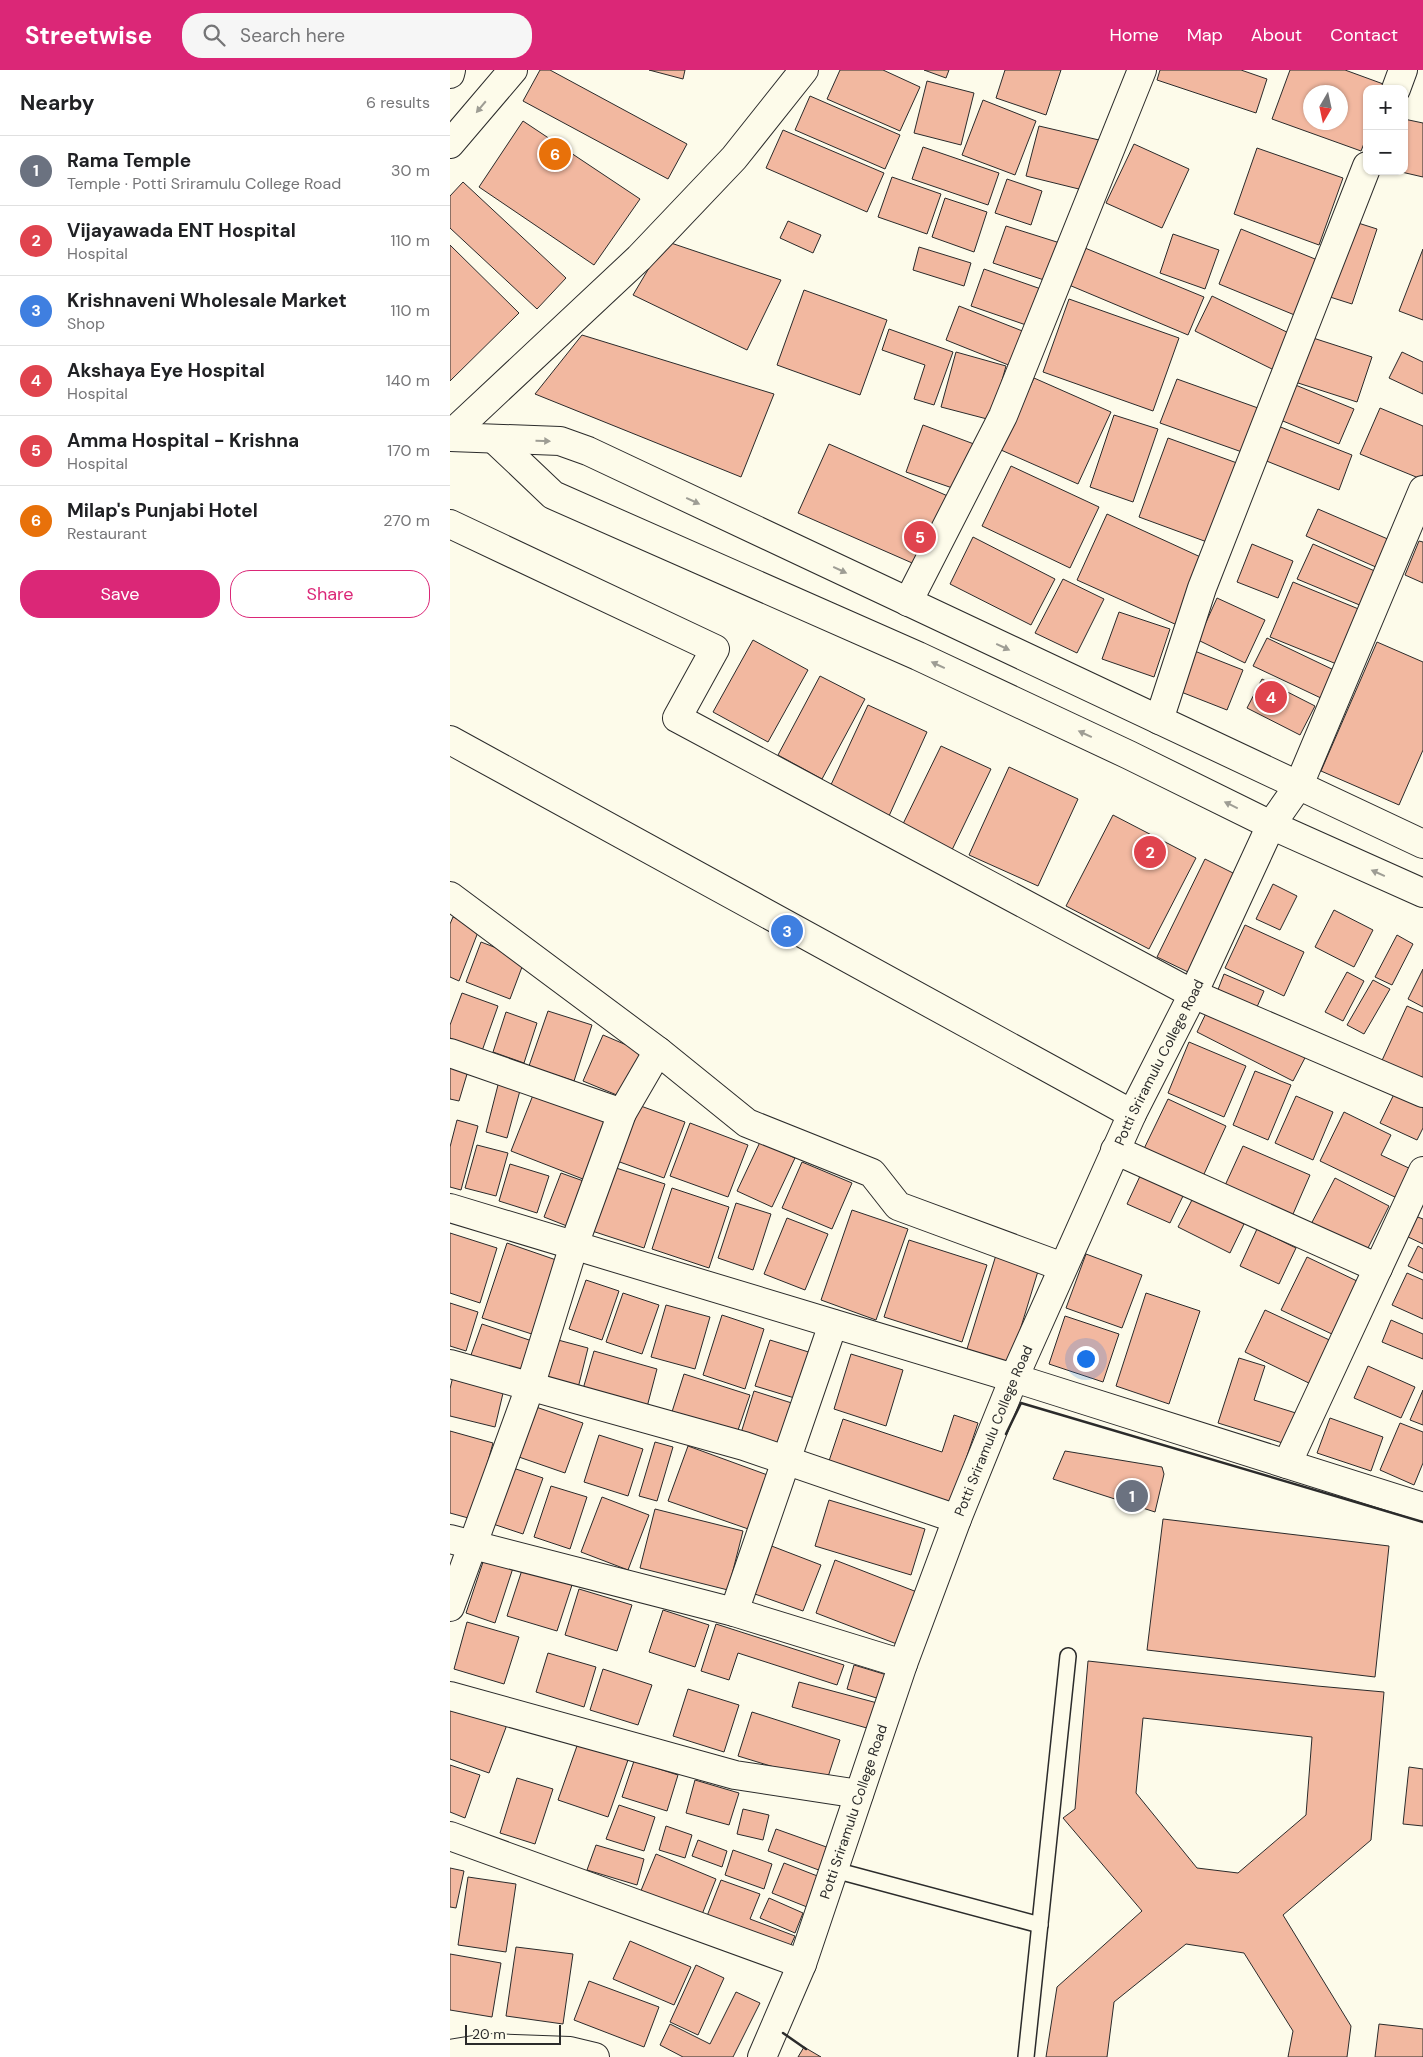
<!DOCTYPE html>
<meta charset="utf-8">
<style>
:root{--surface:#fff;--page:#f6f6f6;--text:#202124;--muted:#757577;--line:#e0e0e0;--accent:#db2777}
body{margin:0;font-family:"DM Sans",sans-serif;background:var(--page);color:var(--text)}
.controls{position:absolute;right:15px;top:15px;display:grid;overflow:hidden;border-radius:10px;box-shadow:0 1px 4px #0004}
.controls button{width:45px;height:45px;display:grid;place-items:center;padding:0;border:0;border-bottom:1px solid var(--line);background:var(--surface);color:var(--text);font:25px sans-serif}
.compass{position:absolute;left:853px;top:15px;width:45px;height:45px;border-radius:50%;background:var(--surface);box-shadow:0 1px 4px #0004;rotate:189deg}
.scale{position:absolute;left:15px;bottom:12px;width:96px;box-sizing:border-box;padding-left:5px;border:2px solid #2b2b2b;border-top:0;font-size:14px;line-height:18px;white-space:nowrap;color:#2b2b2b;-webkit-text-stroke:4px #fdfbea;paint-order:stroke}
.you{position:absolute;left:635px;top:1288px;width:18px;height:18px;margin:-12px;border:4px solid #fff;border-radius:50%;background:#1a73e8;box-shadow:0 0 0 8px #1a73e833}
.badge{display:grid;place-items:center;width:32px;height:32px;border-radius:50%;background:var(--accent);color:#fff;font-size:16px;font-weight:700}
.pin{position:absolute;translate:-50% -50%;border:2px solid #fff;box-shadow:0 1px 5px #0006}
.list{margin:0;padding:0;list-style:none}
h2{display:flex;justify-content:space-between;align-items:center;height:65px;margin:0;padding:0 20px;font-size:21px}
h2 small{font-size:16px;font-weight:400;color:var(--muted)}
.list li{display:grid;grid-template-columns:32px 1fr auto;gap:15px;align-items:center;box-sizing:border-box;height:70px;padding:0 20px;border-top:1px solid var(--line)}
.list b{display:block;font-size:19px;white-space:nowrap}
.list p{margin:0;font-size:16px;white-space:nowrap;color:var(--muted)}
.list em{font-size:16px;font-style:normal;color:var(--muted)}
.actions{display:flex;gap:10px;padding:15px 20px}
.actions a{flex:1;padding:11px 0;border:1px solid var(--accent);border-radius:20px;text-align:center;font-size:18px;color:var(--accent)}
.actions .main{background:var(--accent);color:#fff}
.icon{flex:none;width:28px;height:28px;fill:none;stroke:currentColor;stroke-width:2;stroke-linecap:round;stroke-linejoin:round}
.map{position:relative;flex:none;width:973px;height:1987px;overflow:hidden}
header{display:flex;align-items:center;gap:30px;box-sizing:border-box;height:70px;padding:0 25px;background:var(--accent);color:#fff}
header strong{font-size:24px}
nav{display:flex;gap:28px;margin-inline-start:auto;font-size:18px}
.search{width:350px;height:45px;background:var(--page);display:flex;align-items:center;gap:12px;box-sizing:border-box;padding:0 18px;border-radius:20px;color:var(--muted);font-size:19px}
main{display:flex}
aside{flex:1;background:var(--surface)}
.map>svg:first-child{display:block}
.building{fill:#f2b8a0;stroke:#2b2b2b;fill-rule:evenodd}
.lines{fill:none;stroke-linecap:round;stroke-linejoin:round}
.lane-casing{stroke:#2b2b2b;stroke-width:18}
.street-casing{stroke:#2b2b2b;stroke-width:30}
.secondary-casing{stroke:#2b2b2b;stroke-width:30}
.lane{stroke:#fdfbea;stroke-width:15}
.street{stroke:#fdfbea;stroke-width:28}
.secondary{stroke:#fdfbea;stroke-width:28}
.wall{stroke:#2b2b2b;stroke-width:2.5}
.oneway{fill:#9e9d94}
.labels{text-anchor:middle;stroke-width:4;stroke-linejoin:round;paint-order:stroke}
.street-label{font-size:14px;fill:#2b2b2b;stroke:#fdfbea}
</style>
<header>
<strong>Streetwise</strong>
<div class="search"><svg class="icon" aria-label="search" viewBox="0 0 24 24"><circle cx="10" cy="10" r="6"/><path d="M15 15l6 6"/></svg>Search here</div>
<nav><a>Home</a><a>Map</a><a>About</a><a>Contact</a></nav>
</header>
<main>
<aside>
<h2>Nearby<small>6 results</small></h2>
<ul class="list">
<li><span class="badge" style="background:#6b7280">1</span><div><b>Rama Temple</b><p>Temple · Potti Sriramulu College Road</p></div><em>30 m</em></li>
<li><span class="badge" style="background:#e0444e">2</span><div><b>Vijayawada ENT Hospital</b><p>Hospital</p></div><em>110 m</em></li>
<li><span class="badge" style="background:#3f7fe0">3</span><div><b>Krishnaveni Wholesale Market</b><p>Shop</p></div><em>110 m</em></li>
<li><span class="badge" style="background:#e0444e">4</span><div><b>Akshaya Eye Hospital</b><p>Hospital</p></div><em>140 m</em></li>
<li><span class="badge" style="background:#e0444e">5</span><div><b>Amma Hospital - Krishna</b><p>Hospital</p></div><em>170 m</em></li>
<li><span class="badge" style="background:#e8710a">6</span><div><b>Milap's Punjabi Hotel</b><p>Restaurant</p></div><em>270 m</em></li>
</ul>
<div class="actions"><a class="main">Save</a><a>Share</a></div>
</aside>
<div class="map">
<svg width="973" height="1987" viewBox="0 0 973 1987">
<rect width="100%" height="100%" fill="#fdfbea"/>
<!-- building -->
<g class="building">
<path d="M90 0H100L237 74 218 109 73 31Z"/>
<path d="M199 0H235L233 9Z"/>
<path d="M390 0H433L470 17 450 61 377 29Z"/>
<path d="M474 0H499L496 8Z"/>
<path d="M555 0H611L596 45 546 28Z"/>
<path d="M710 0H791L817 9 806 43 707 10Z"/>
<path d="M840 0H895L936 15 934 19H917V66L911 81 822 49ZM861 22H891V52H861Z"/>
<path d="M477 11 524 23 511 75 464 63Z"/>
<path d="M360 26 450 65 435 99 345 60Z"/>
<path d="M533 30 586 51 565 105 512 85Z"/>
<path d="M954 49 973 53V107L947 101H954Z"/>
<path d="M73 51 190 129 144 195 29 117Z"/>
<path d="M589 56 649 70 637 121 576 106Z"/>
<path d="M333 60 434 103 417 142 316 98Z"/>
<path d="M684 74 739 99 712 158 656 133Z"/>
<path d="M473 77 549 103 538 135 462 109Z"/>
<path d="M807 78 893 108 869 175 784 144Z"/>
<path d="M442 107 491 124 477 164 428 147Z"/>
<path d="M557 109 592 121 581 155 545 143Z"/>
<path d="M13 112 116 208 87 239 0 158V126Z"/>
<path d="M495 128 537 142 524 182 482 167Z"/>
<path d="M338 151 371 165 363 183 330 168Z"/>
<path d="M905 152 927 159 902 234 880 227Z"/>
<path d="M556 156 610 173 597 211 543 193Z"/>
<path d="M791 159 870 191 847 246 769 214Z"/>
<path d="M723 164 769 180 755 219 710 203Z"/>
<path d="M215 171 331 210 297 280 183 225Z"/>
<path d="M0 175 69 243 0 311Z"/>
<path d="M469 177 521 193 514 216 463 200Z"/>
<path d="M635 178 754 227 738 265 619 215Z"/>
<path d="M973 179V250L949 241Z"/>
<path d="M534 199 591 219 579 256 521 236Z"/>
<path d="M354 220 437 250 410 325 327 295Z"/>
<path d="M762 226 845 266 828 302 745 261Z"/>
<path d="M619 229 729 268 703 341 593 302Z"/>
<path d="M509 236 580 264 566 298 496 270Z"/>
<path d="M439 259 503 282 484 335 464 329 475 295 432 280Z"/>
<path d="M132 265 324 324 291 407 85 324Z"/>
<path d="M860 267 922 287 907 332 845 312Z"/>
<path d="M506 282 556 296 541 350 491 337Z"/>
<path d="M952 282 973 292V324L939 308Z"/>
<path d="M584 308 661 342 628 414 551 380Z"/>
<path d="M727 309 808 338 792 382 710 353Z"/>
<path d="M843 314 904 339 889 374 828 349Z"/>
<path d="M930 338 973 356V404L971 409 910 384Z"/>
<path d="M664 345 708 359 683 432 640 417Z"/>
<path d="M473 355 532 377 514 422 456 402Z"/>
<path d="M828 356 902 385 889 420 814 390Z"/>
<path d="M718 368 787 393 757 472 689 447Z"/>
<path d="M379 374 516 434 485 503 348 443Z"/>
<path d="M561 396 649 437 620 498 532 456Z"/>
<path d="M868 439 940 470 928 498 856 466Z"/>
<path d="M657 444 757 490 727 555 627 510Z"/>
<path d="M523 467 605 509 581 555 500 514Z"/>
<path d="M969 471 973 472V513L955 505Z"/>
<path d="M802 474 843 491 828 528 787 512Z"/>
<path d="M863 474 927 502 912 536 847 509Z"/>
<path d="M613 509 654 529 627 583 585 563Z"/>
<path d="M843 512 911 540 889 595 820 567Z"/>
<path d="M767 528 815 550 795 593 748 570Z"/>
<path d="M669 542 720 559 704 607 652 589Z"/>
<path d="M817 568 886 601 873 629 803 596Z"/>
<path d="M303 570 358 600 318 672 263 642Z"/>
<path d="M927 572 973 592V680L949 735 871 701Z"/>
<path d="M742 580 793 600 777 640 726 620Z"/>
<path d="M370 606 415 629 372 709 328 685Z"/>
<path d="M812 609 865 636 850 665 797 638Z"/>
<path d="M418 635 477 662 439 746 379 719Z"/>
<path d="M491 676 541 699 501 782 451 758Z"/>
<path d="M559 697 628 729 588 816 519 785Z"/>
<path d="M663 745 746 788 699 879 616 836Z"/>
<path d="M755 789 785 804 738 902 707 887Z"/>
<path d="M823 814 847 826 830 860 806 849Z"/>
<path d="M884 840 923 860 904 897 865 877Z"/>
<path d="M3 847 30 857 9 911 0 907V854Z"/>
<path d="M795 855 854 882 834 926 775 898Z"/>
<path d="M947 865 963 874 942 915 925 907Z"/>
<path d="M31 872 75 889 60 929 16 912Z"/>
<path d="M973 899V937L958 929Z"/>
<path d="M897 902 914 911 893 951 875 942Z"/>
<path d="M774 904 814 921 803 946 764 930Z"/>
<path d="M923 910 940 919 914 964 897 955Z"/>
<path d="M12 923 48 936 32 981 0 968V955Z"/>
<path d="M760 935 857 984 843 1011 747 962Z"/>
<path d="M957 936 973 943V1018L929 997Z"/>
<path d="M98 941 142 955 124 1011 79 996Z"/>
<path d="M56 942 87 953 74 993 43 982Z"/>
<path d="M153 965 193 982 174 1028 133 1011Z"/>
<path d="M739 972 796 996 774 1047 718 1023Z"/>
<path d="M0 988 20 994 9 1031 0 1029Z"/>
<path d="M805 1001 841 1015 818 1070 783 1055Z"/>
<path d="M49 1011 71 1017 57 1068 36 1062Z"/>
<path d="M85 1020 162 1051 138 1111 61 1081Z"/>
<path d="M946 1020 973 1032V1058L967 1070 930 1053Z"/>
<path d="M846 1026 883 1042 863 1090 825 1073Z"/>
<path d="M718 1029 776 1056 749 1115 690 1087Z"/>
<path d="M188 1035 235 1052 214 1108 167 1091Z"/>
<path d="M894 1042 941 1065 931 1085 963 1100 949 1129 870 1091Z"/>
<path d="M7 1050 28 1056 11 1120 0 1117V1077Z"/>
<path d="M240 1053 298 1075 278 1127 220 1106Z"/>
<path d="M310 1072 345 1088 322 1137 287 1121Z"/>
<path d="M27 1075 58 1083 46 1126 15 1118Z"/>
<path d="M793 1076 860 1105 840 1151 772 1122Z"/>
<path d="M352 1092 402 1113 382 1159 332 1138Z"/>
<path d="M60 1094 99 1106 87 1143 49 1131Z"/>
<path d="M160 1096 215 1114 194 1178 139 1160Z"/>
<path d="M111 1103 139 1113 122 1158 94 1147Z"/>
<path d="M691 1104 734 1124 720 1153 677 1134Z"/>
<path d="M885 1108 939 1136 914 1186 859 1158Z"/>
<path d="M222 1118 279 1137 259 1198 202 1179Z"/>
<path d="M743 1128 794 1154 780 1183 728 1157Z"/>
<path d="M286 1133 321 1144 303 1200 268 1188Z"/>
<path d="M402 1140 458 1159 426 1250 371 1230Z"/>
<path d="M965 1146 973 1149V1174L956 1166Z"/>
<path d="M337 1148 378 1164 355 1220 314 1204Z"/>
<path d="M807 1159 846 1178 829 1214 790 1196Z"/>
<path d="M0 1163 47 1178 30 1233 0 1223Z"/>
<path d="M459 1170 537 1195 512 1272 434 1247Z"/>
<path d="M57 1173 112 1192 88 1266 32 1248Z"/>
<path d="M968 1176 973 1179V1203L958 1196Z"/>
<path d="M636 1184 692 1205 672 1258 616 1238Z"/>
<path d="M546 1185 589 1198 560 1293 517 1279Z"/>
<path d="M857 1187 909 1212 884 1265 831 1240Z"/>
<path d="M957 1203 973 1210V1249L942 1235Z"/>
<path d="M136 1210 169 1221 152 1270 119 1259Z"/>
<path d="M173 1223 209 1235 192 1284 156 1272Z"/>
<path d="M696 1223 750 1241 719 1334 666 1316Z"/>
<path d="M0 1233 28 1242 16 1281 0 1276Z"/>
<path d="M216 1235 260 1247 245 1299 201 1287Z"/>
<path d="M815 1240 888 1274 867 1317 795 1282Z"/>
<path d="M272 1245 314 1259 295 1319 253 1305Z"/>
<path d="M615 1246 669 1264 653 1312 599 1294Z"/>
<path d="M941 1250 973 1264V1289L932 1272Z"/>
<path d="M32 1254 85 1272 74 1304 21 1285Z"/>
<path d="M108 1270 138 1278 128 1318 97 1310Z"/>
<path d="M320 1270 365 1284 351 1330 305 1316Z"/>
<path d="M144 1281 207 1299 197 1337 133 1319Z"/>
<path d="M401 1284 453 1300 436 1356 384 1339Z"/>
<path d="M789 1288 815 1296 804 1330 849 1344 839 1375 768 1353Z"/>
<path d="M918 1296 965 1317 951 1348 904 1328Z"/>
<path d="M234 1304 300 1325 286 1366 221 1345Z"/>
<path d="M3 1306 54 1319 45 1357 0 1346V1319Z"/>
<path d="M973 1320V1355L960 1350Z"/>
<path d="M304 1321 348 1335 335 1377 291 1363Z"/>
<path d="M83 1336 133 1353 115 1403 66 1386Z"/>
<path d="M504 1345 528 1353 501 1434 378 1394 393 1349 492 1382Z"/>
<path d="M880 1348 933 1367 921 1401 867 1383Z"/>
<path d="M950 1353 973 1362V1393L964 1415 930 1400Z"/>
<path d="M0 1361 43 1373 22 1449 0 1443Z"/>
<path d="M149 1365 193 1379 178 1426 134 1412Z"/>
<path d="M205 1372 223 1377 207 1431 189 1426Z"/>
<path d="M238 1376 323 1407 304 1461 218 1431Z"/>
<path d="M615 1381 712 1397 714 1404 705 1442 603 1409Z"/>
<path d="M57 1396 93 1408 73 1464 37 1452Z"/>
<path d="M101 1416 137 1427 120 1479 84 1467Z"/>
<path d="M152 1427 199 1445 178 1500 131 1482Z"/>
<path d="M379 1430 475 1459 461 1505 365 1476Z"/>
<path d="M205 1439 293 1461 278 1520 190 1498Z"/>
<path d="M713 1449 939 1476 925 1607 697 1580Z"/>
<path d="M319 1475 371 1495 353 1541 302 1523Z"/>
<path d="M34 1489 63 1498 45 1553 16 1543Z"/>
<path d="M385 1490 472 1524 452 1576 366 1543Z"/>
<path d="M72 1500 122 1515 107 1561 57 1546Z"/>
<path d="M129 1519 182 1535 167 1581 115 1565Z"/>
<path d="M213 1540 259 1555 245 1597 199 1582Z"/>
<path d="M17 1552 69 1567 54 1614 4 1599Z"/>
<path d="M266 1554 394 1595 387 1615 288 1583 279 1610 251 1601Z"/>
<path d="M98 1583 146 1597 134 1637 86 1622Z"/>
<path d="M638 1591 867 1616 934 1622 921 1770 833 1845 901 1956 897 1987H838L843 1961 794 1883 736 1874 664 1932 657 1987H596L607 1917 692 1841 613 1748 625 1739ZM693 1648 862 1667 856 1745 788 1803 747 1798 686 1723Z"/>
<path d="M404 1595 437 1605 430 1629 397 1619Z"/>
<path d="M153 1599 202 1615 188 1655 140 1640Z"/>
<path d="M349 1612 431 1634 424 1660 342 1637Z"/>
<path d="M238 1619 289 1635 274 1682 223 1666Z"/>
<path d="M0 1631 58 1652 39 1703 0 1689Z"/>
<path d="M302 1642 390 1670 376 1713 288 1686Z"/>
<path d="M128 1673 178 1690 158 1747 108 1730Z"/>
<path d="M184 1691 228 1705 217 1741 172 1727Z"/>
<path d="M0 1695 30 1705 15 1748 0 1742Z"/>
<path d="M959 1697 973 1699V1756L953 1754Z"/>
<path d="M67 1708 103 1719 85 1774 50 1763Z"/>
<path d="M245 1710 289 1723 279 1755 236 1743Z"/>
<path d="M169 1735 205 1747 194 1781 156 1769Z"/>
<path d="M293 1739 319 1745 313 1770 287 1764Z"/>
<path d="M216 1756 242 1765 235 1788 209 1780Z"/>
<path d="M326 1759 382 1779 374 1802 318 1781Z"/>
<path d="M248 1770 277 1781 272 1797 242 1786Z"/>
<path d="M146 1775 194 1789 187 1815 137 1800Z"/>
<path d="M283 1780 322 1794 314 1819 275 1805Z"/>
<path d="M206 1784 266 1809 251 1847 190 1823Z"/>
<path d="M334 1793 370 1807 357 1837 322 1823Z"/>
<path d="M0 1798 14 1801 6 1838 0 1837Z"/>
<path d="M18 1807 66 1814 56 1882 8 1875Z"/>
<path d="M271 1810 310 1824 300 1849 345 1866 340 1877 257 1846Z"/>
<path d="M319 1828 353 1843 345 1863 310 1848Z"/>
<path d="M180 1871 241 1897 224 1935 163 1909Z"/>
<path d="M66 1877 123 1884 113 1954 56 1946Z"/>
<path d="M0 1884 51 1893 42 1947 0 1940Z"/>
<path d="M246 1895 274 1908 248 1965 220 1952Z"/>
<path d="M139 1911 209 1937 194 1977 124 1950Z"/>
<path d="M286 1922 310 1933 283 1987H233L210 1975 220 1954 260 1974Z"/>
<path d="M929 1954 973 1959V1987H925Z"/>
<path d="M354 1977 371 1987H348Z"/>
</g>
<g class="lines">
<defs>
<g id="lane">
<path d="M383 1801 392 1802 590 1855"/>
<path d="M576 1987 618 1586"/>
</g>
<g id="street">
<path d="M0 4 1 0"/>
<path d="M946 19 953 0"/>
<path d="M0 365 189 188 284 88 354 0"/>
<path d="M0 454 265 579 227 648 743 924 973 1023"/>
<path d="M458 532 553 346 692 0"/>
<path d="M709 650 752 518 917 96"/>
<path d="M0 670 682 1044"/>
<path d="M821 755 849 715 973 420"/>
<path d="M0 826 208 981 297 1053 422 1103 448 1136 613 1197"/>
<path d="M0 983 172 1043"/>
<path d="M665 1080 928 1198"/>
<path d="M0 1138 577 1312 973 1437"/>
<path d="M0 1294 294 1376 507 1449"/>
<path d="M837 1394 973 1101"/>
<path d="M0 1469 284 1542 453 1594"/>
<path d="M0 1537 80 1317 124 1175 172 1043 208 981"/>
<path d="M284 1542 383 1254"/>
<path d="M0 1626 285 1705 409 1724"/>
<path d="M0 1766 352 1894"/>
</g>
<g id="secondary">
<path d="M0 74 63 0"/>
<path d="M0 367 110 371 138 381 973 774"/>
<path d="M44 369 103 425 468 586 679 685 821 755 973 823"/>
<path d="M0 1984 36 1978 120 1981 145 1987"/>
<path id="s1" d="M312 1987 352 1894 453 1594 507 1449 564 1308 682 1044 743 924 821 755"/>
</g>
</defs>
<!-- lane casing -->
<use href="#lane" class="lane-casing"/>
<!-- street casing -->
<use href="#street" class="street-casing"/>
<!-- secondary casing -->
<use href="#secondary" class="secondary-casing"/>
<!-- lane -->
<use href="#lane" class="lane"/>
<!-- street -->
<use href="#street" class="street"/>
<!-- secondary -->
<use href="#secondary" class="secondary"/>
<!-- wall -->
<g class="wall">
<path d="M556 1364 571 1333 973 1452"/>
<path d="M333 1963 356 1979"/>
</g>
</g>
<!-- one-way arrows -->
<defs><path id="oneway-solid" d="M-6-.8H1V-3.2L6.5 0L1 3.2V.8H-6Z" transform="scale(1.25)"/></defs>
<g class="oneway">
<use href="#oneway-solid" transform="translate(31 37) rotate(130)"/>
<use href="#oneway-solid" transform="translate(93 371) rotate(2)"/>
<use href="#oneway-solid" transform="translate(243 431) rotate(25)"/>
<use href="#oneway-solid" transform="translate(390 500) rotate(25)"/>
<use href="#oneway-solid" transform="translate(553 577) rotate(25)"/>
<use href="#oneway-solid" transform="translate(488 595) rotate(-155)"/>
<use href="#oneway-solid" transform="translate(635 664) rotate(-155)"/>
<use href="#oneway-solid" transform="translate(781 735) rotate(-154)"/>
<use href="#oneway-solid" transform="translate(928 803) rotate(-156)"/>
</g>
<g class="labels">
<!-- street labels -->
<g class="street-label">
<text dy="5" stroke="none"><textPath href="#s1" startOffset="1072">Potti Sriramulu College Road</textPath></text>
<text dy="5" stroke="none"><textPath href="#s1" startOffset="668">Potti Sriramulu College Road</textPath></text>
<text dy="5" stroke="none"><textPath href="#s1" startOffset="262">Potti Sriramulu College Road</textPath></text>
</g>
</g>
</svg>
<div class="controls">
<button>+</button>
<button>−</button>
</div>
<svg class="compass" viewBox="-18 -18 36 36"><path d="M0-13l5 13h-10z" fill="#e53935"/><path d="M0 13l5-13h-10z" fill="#757577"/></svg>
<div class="scale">20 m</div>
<div class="you"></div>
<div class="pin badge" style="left:682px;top:1426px;background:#6b7280">1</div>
<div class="pin badge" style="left:700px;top:782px;background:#e0444e">2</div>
<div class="pin badge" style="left:337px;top:861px;background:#3f7fe0">3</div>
<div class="pin badge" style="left:821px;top:627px;background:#e0444e">4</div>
<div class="pin badge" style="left:470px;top:467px;background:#e0444e">5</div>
<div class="pin badge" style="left:105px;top:84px;background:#e8710a">6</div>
</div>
</main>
